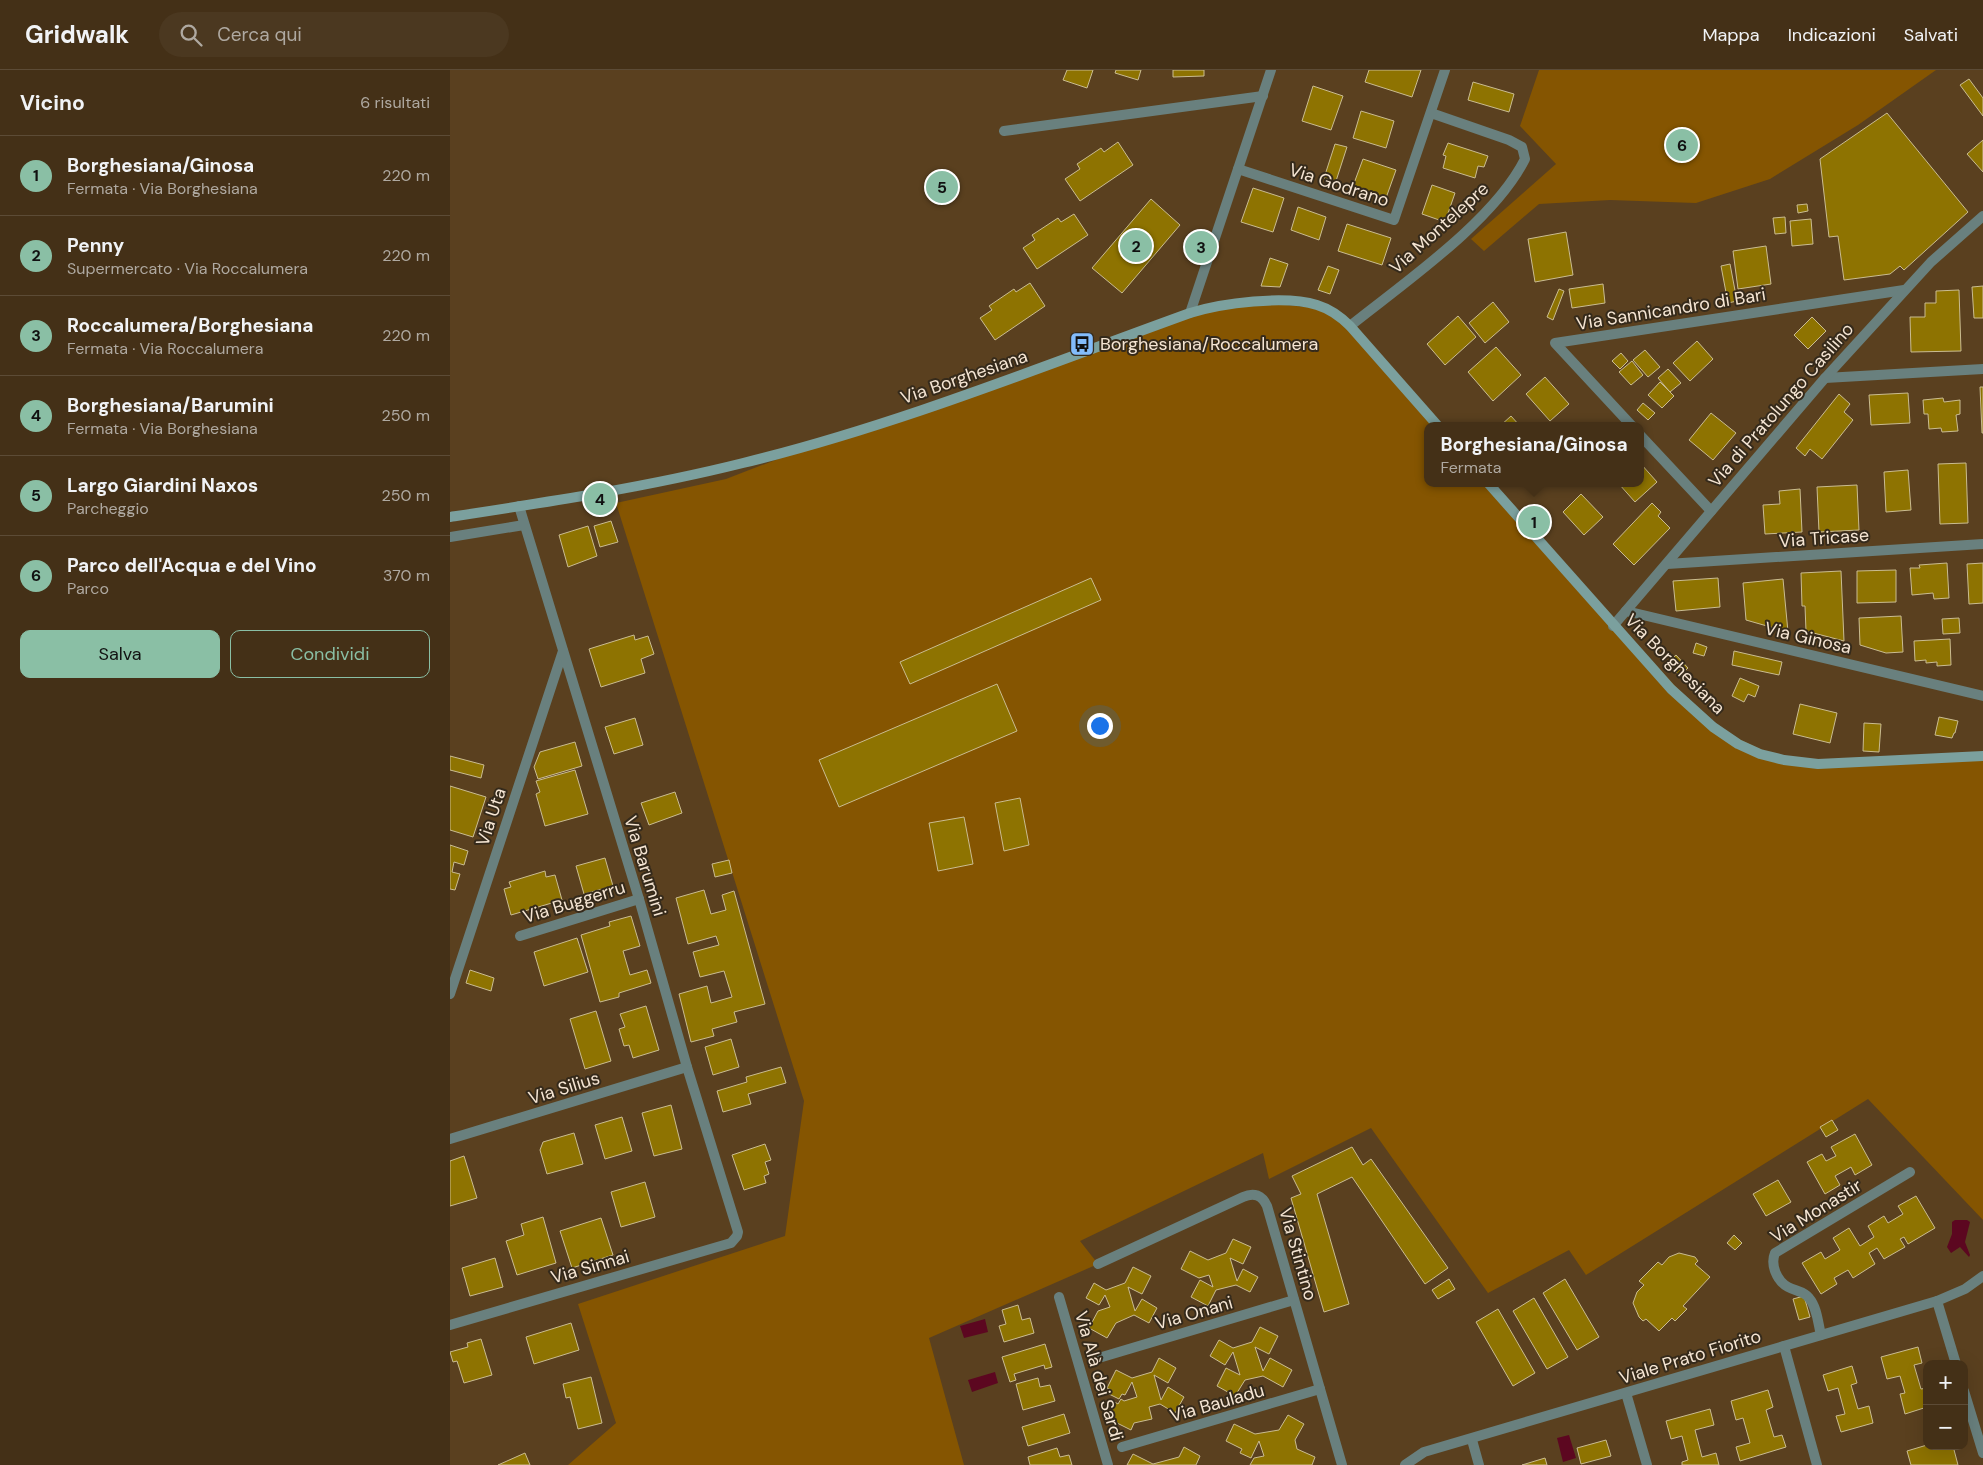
<!DOCTYPE html>
<html lang="it">
<meta charset="utf-8">
<style>
:root{--surface:#443017;--page:#4b3820;--text:#f1f3f6;--muted:#afa9a1;--line:#5c4b36;--accent:#8abfa5}
body{margin:0;font-family:"DM Sans",sans-serif;background:var(--page);color:var(--text)}
.controls{position:absolute;right:15px;bottom:15px;display:grid;overflow:hidden;border-radius:10px;box-shadow:0 5px 20px #0002}
.controls button{width:45px;height:45px;display:grid;place-items:center;padding:0;border:0;border-bottom:1px solid var(--line);background:var(--surface);color:var(--text);font:25px sans-serif}
.you{position:absolute;left:649px;top:655px;width:18px;height:18px;margin:-12px;border:4px solid #fff;border-radius:50%;background:#1a73e8;box-shadow:0 0 0 8px #1a73e833}
.badge{display:grid;place-items:center;width:32px;height:32px;border-radius:50%;background:var(--accent);color:#111;font-size:16px;font-weight:700}
.pin{position:absolute;translate:-50% -50%;border:2px solid #fff;box-shadow:0 1px 5px #0006}
.popup{position:absolute;left:974px;top:352px;width:220px;height:65px;box-sizing:border-box;display:grid;place-content:center;border-radius:10px;background:var(--surface);filter:drop-shadow(0 1px 4px #0005);font-size:16px;white-space:nowrap;color:var(--muted)}
.popup b{font-size:19px;color:var(--text)}
.popup::after{content:'';position:absolute;left:50%;top:100%;margin-left:-10px;border:10px solid transparent;border-top-color:var(--surface)}
.list{margin:0;padding:0;list-style:none}
h2{display:flex;justify-content:space-between;align-items:center;height:65px;margin:0;padding:0 20px;font-size:21px}
h2 small{font-size:16px;font-weight:400;color:var(--muted)}
.list li{display:grid;grid-template-columns:32px 1fr auto;gap:15px;align-items:center;box-sizing:border-box;height:80px;padding:0 20px;border-top:1px solid var(--line)}
.list b{display:block;font-size:19px;white-space:nowrap}
.list p{margin:0;font-size:16px;white-space:nowrap;color:var(--muted)}
.list em{font-size:16px;font-style:normal;color:var(--muted)}
.actions{display:flex;gap:10px;padding:15px 20px}
.actions a{flex:1;padding:11px 0;border:1px solid var(--accent);border-radius:10px;text-align:center;font-size:18px;color:var(--accent)}
.actions .main{background:var(--accent);color:#111}
.icon{flex:none;width:28px;height:28px;fill:none;stroke:currentColor;stroke-width:2;stroke-linecap:round;stroke-linejoin:round}
.map{position:relative;flex:none;width:1533px;height:1395px;overflow:hidden}
header{display:flex;align-items:center;gap:30px;box-sizing:border-box;height:70px;padding:0 25px;background:var(--surface);border-bottom:1px solid var(--line)}
header strong{font-size:24px}
nav{display:flex;gap:28px;margin-inline-start:auto;font-size:18px}
.search{width:350px;height:45px;background:var(--page);display:flex;align-items:center;gap:12px;box-sizing:border-box;padding:0 18px;border-radius:28px;color:var(--muted);font-size:19px}
main{display:flex}
aside{flex:1;background:var(--surface)}
.map>svg:first-child{display:block}
.green{fill:#855501}
.water{fill:#5c0720}
.building{fill:#8e7301;stroke:#cabc91}
.lines{fill:none;stroke-linecap:round;stroke-linejoin:round}
.street{stroke:#69807e;stroke-width:10}
.secondary{stroke:#7ba09e;stroke-width:10}
.labels{text-anchor:middle;stroke-width:4;stroke-linejoin:round;paint-order:stroke}
.street-label{font-size:18px;fill:#f5e5d3;stroke:#352a1b}
.poi-label{font-size:18px;fill:#f5e5d3;stroke:#352a1b;text-anchor:start}
</style>
<header>
<strong>Gridwalk</strong>
<div class="search"><svg class="icon" aria-label="search" viewBox="0 0 24 24"><circle cx="10" cy="10" r="6"/><path d="M15 15l6 6"/></svg>Cerca qui</div>
<nav><a>Mappa</a><a>Indicazioni</a><a>Salvati</a></nav>
</header>
<main>
<aside>
<h2>Vicino<small>6 risultati</small></h2>
<ul class="list">
<li><span class="badge">1</span><div><b>Borghesiana/Ginosa</b><p>Fermata · Via Borghesiana</p></div><em>220 m</em></li>
<li><span class="badge">2</span><div><b>Penny</b><p>Supermercato · Via Roccalumera</p></div><em>220 m</em></li>
<li><span class="badge">3</span><div><b>Roccalumera/Borghesiana</b><p>Fermata · Via Roccalumera</p></div><em>220 m</em></li>
<li><span class="badge">4</span><div><b>Borghesiana/Barumini</b><p>Fermata · Via Borghesiana</p></div><em>250 m</em></li>
<li><span class="badge">5</span><div><b>Largo Giardini Naxos</b><p>Parcheggio</p></div><em>250 m</em></li>
<li><span class="badge">6</span><div><b>Parco dell'Acqua e del Vino</b><p>Parco</p></div><em>370 m</em></li>
</ul>
<div class="actions"><a class="main">Salva</a><a>Condividi</a></div>
</aside>
<div class="map">
<svg width="1533" height="1395" viewBox="0 0 1533 1395">
<rect width="100%" height="100%" fill="#5a401f"/>
<!-- green -->
<g class="green">
<path d="M1089 0H1486L1408 55 1320 109 1246 133 1160 130 1089 134 1034 181 1021 169 1106 94 1070 56Z"/>
<path d="M805 232 878 239 988 356H978V413H1038L1263 657 1334 690 1533 686V1150L1418 1029 1136 1205 1119 1180 1038 1223 921 1058 819 1109 813 1083 630 1171 648 1194 479 1268 514 1395H118L166 1353 128 1234 335 1166 354 1031 166 433 276 409 385 367 745 242Z"/>
</g>
<!-- water -->
<g class="water">
<path d="M1505 1150H1517L1520 1152 1515 1172 1520 1185 1519 1187 1510 1177 1501 1183 1497 1177 1502 1164V1152Z"/>
<path d="M535 1249 538 1262 514 1268 510 1256Z"/>
<path d="M545 1302 548 1313 522 1322 518 1310Z"/>
<path d="M1119 1365 1126 1388 1113 1392 1107 1368Z"/>
</g>
<!-- building -->
<g class="building">
<path d="M617 0H643L637 18 613 10Z"/>
<path d="M666 0H691L688 10 665 3Z"/>
<path d="M723 0H754V6L723 7Z"/>
<path d="M919 0H971L962 27 915 12Z"/>
<path d="M1519 9 1533 28V46L1510 15Z"/>
<path d="M1023 12 1064 24 1059 42 1018 30Z"/>
<path d="M863 16 893 26 881 60 852 51Z"/>
<path d="M911 41 944 51 936 78 903 68Z"/>
<path d="M1437 43 1518 142 1454 200 1450 196 1440 204 1394 210 1388 166 1379 167 1370 89Z"/>
<path d="M1533 70V102L1517 84Z"/>
<path d="M668 72 683 95 630 131 615 109 630 99 627 94 651 78 654 82Z"/>
<path d="M998 73 1038 86 1034 97 1028 96 1025 108 993 98 996 86 993 85Z"/>
<path d="M885 74 897 77 886 111 874 108Z"/>
<path d="M913 89 946 100 936 128 903 116Z"/>
<path d="M982 115 1005 123 995 152 972 144Z"/>
<path d="M803 118 834 128 823 162 791 152Z"/>
<path d="M701 129 730 155 672 223 642 198Z"/>
<path d="M1357 134 1358 141 1348 143 1347 135Z"/>
<path d="M848 137 876 147 869 170 841 160Z"/>
<path d="M624 144 638 165 587 199 573 178 585 170 582 165 608 148 611 152Z"/>
<path d="M1335 147 1336 163 1325 164 1323 148Z"/>
<path d="M1361 149 1363 174 1342 176 1340 151Z"/>
<path d="M897 154 941 168 932 195 888 181Z"/>
<path d="M1116 162 1123 205 1085 212 1078 169Z"/>
<path d="M1316 176 1321 214 1288 219 1283 181Z"/>
<path d="M820 188 838 194 830 217 811 216Z"/>
<path d="M1280 194 1287 231 1278 233 1271 196Z"/>
<path d="M878 196 889 200 880 224 868 220Z"/>
<path d="M580 213 595 236 545 270 530 248 542 240 539 236 564 219 566 222Z"/>
<path d="M1153 214 1155 233 1122 238 1119 219Z"/>
<path d="M1533 216V248H1524L1522 217Z"/>
<path d="M1109 219 1114 221 1103 250 1097 247Z"/>
<path d="M1509 220 1511 281 1461 282 1460 247H1475V233H1486V221Z"/>
<path d="M1043 232 1059 252 1035 273 1019 253Z"/>
<path d="M1008 246 1026 267 995 295 977 274Z"/>
<path d="M1362 247 1376 261 1358 279 1344 265Z"/>
<path d="M1247 271 1263 289 1240 311 1223 293Z"/>
<path d="M1046 277 1071 305 1043 331 1018 302Z"/>
<path d="M1195 280 1210 297 1198 307 1183 290Z"/>
<path d="M1171 283 1178 291 1170 299 1162 291Z"/>
<path d="M1182 291 1193 305 1181 315 1169 302Z"/>
<path d="M1218 299 1231 313 1220 322 1208 308Z"/>
<path d="M1095 307 1119 334 1100 351 1076 324Z"/>
<path d="M1210 312 1224 326 1212 338 1198 325Z"/>
<path d="M1530 317H1533V363H1532Z"/>
<path d="M1458 323 1460 353 1421 355 1419 325Z"/>
<path d="M1389 324 1400 334 1394 342 1403 350 1372 389 1360 379 1355 386 1346 378Z"/>
<path d="M1493 328 1494 332 1510 330V344L1506 345 1508 361 1492 362 1491 358 1479 359 1478 344H1474L1473 330Z"/>
<path d="M1193 333 1205 343 1198 350 1187 340Z"/>
<path d="M1261 343 1286 363 1263 390 1239 370Z"/>
<path d="M1061 346 1070 356H1050Z"/>
<path d="M1516 393 1518 453 1490 454 1488 394Z"/>
<path d="M1191 394 1207 412 1185 432 1169 414 1190 413Z"/>
<path d="M1458 400 1461 440 1436 442 1434 402Z"/>
<path d="M1407 415 1409 460 1369 462 1367 417Z"/>
<path d="M1350 419 1352 462 1315 464 1313 435 1330 434 1329 421Z"/>
<path d="M1131 424 1153 447 1134 465 1113 442Z"/>
<path d="M1202 433 1211 442 1208 446 1220 458 1184 495 1163 474Z"/>
<path d="M161 451 168 472 150 477 144 456Z"/>
<path d="M138 456 147 486 118 497 109 465Z"/>
<path d="M1497 493 1499 528 1484 529 1483 523 1462 525 1460 498H1470L1469 495Z"/>
<path d="M1533 493V533L1519 534 1517 494Z"/>
<path d="M1446 500V532L1407 533V501Z"/>
<path d="M1391 501 1394 571 1356 561 1355 536H1352L1351 503Z"/>
<path d="M641 508 651 530 460 614 450 592Z"/>
<path d="M1268 508 1270 537 1226 541 1223 511Z"/>
<path d="M1333 509 1338 562 1296 550 1293 513Z"/>
<path d="M1451 546 1453 582 1436 583 1410 575 1409 548Z"/>
<path d="M1509 548 1510 563 1493 564 1492 549Z"/>
<path d="M184 565 185 570 198 566 204 584 191 589 195 603 151 617 139 579Z"/>
<path d="M1500 569 1501 595 1487 596V592L1476 593V590L1465 591 1464 571Z"/>
<path d="M1246 573 1257 577 1254 586 1243 583Z"/>
<path d="M1284 581 1332 592 1329 605 1282 595Z"/>
<path d="M1226 585 1238 598 1230 606 1217 593Z"/>
<path d="M1290 608 1309 616 1305 627 1298 624 1294 632 1282 626Z"/>
<path d="M547 614 567 661 389 737 369 690Z"/>
<path d="M1350 634 1387 643 1380 673 1343 664Z"/>
<path d="M1489 647 1508 651 1505 663H1504L1502 668 1485 665Z"/>
<path d="M185 648 193 675 164 684 155 657Z"/>
<path d="M1414 653 1431 654 1429 682 1413 681Z"/>
<path d="M125 672 132 696 88 709 84 697 90 682Z"/>
<path d="M0 686 34 695 31 708 0 700Z"/>
<path d="M125 700 138 744 95 756 86 724 90 722 86 711Z"/>
<path d="M0 716 36 727 23 767 0 760Z"/>
<path d="M225 722 232 743 199 755 191 733Z"/>
<path d="M570 728 579 775 554 781 545 733Z"/>
<path d="M514 747 523 794 488 801 479 753Z"/>
<path d="M0 775 18 781 14 795 4 792 2 802 10 804 5 820 0 819Z"/>
<path d="M155 788 163 816 134 824 126 796Z"/>
<path d="M279 790 282 803 265 807 262 794Z"/>
<path d="M95 801 96 807 105 805 112 830 61 845 54 819 61 817 59 812Z"/>
<path d="M254 820 261 844 276 840 272 825 284 821 315 934 284 942 287 952 262 959 264 966 241 972 229 924 257 916 261 933 282 927 274 901 250 907 243 882 269 875 266 866 238 874 226 828Z"/>
<path d="M181 846 190 876 173 881 180 905 197 900 201 913 169 923V927L150 932 131 865 160 856 159 852Z"/>
<path d="M127 868 138 902 94 916 84 882Z"/>
<path d="M20 900 44 908 41 921 16 913Z"/>
<path d="M196 936 209 980 183 988 179 975 174 976 169 959 175 957 170 944Z"/>
<path d="M146 941 161 991 135 999 120 949Z"/>
<path d="M281 969 289 997 263 1005 255 977Z"/>
<path d="M331 997 336 1013 298 1024 301 1034 273 1042 267 1021 297 1012 296 1007Z"/>
<path d="M221 1035 232 1079 204 1086 192 1043Z"/>
<path d="M172 1047 182 1081 155 1089 145 1055Z"/>
<path d="M1382 1050 1388 1060 1376 1067 1370 1057Z"/>
<path d="M124 1063 133 1094 97 1104 90 1080 93 1072Z"/>
<path d="M1405 1064 1422 1095 1405 1105 1401 1097 1385 1106 1390 1115 1375 1124 1357 1092 1372 1084 1376 1091 1386 1086 1381 1077Z"/>
<path d="M315 1074 321 1090 315 1092 319 1104 314 1106 316 1113 294 1120 282 1085Z"/>
<path d="M902 1077 913 1095 921 1089 998 1198 975 1214 902 1107 867 1124 899 1234 874 1242 841 1128 851 1124 842 1106Z"/>
<path d="M14 1086 27 1128 0 1136V1091Z"/>
<path d="M1328 1110 1341 1132 1316 1146 1303 1124Z"/>
<path d="M195 1112 205 1147 171 1157 161 1122Z"/>
<path d="M1466 1126 1485 1158 1458 1174 1454 1167 1450 1169 1455 1177 1434 1189 1427 1178 1419 1183 1425 1194 1403 1208 1398 1200 1384 1208 1387 1214 1371 1224 1352 1193 1371 1182 1375 1189 1390 1180 1383 1168 1399 1158 1410 1176 1424 1167 1418 1156 1434 1146 1438 1153 1453 1144 1448 1136Z"/>
<path d="M93 1147 106 1193 67 1205 56 1171 74 1165 71 1154Z"/>
<path d="M151 1148 163 1185 122 1198 110 1161Z"/>
<path d="M1284 1165 1292 1173 1285 1180 1277 1173Z"/>
<path d="M783 1169 801 1177 793 1194 780 1188 787 1211 793 1199 808 1207 800 1222 786 1215 766 1220 758 1236 741 1227 750 1210 763 1217 759 1205 749 1208 731 1199 740 1181 758 1190 776 1183Z"/>
<path d="M1229 1183 1245 1187 1248 1191 1245 1194 1260 1207 1233 1236 1237 1239 1225 1251 1222 1248 1209 1261 1196 1249 1193 1251 1189 1247 1183 1233 1187 1222 1194 1215 1189 1211 1208 1192 1212 1195 1219 1187Z"/>
<path d="M45 1188 53 1217 20 1226 12 1198Z"/>
<path d="M683 1197 701 1206 692 1224 678 1217 685 1241 692 1229 707 1238 699 1253 684 1245 666 1253 657 1268 639 1258 648 1241 660 1237 655 1225 649 1235 636 1228 644 1213 656 1220 675 1213Z"/>
<path d="M999 1209 1005 1219 988 1229 982 1220Z"/>
<path d="M1115 1209 1149 1267 1127 1280 1093 1223Z"/>
<path d="M1354 1226 1360 1247 1349 1250 1343 1229Z"/>
<path d="M1084 1228 1118 1287 1097 1299 1063 1241Z"/>
<path d="M568 1235 572 1250 580 1248 584 1263 554 1272 549 1256 556 1254 552 1240Z"/>
<path d="M1048 1239 1085 1303 1063 1316 1026 1252Z"/>
<path d="M121 1253 129 1280 84 1294 76 1267Z"/>
<path d="M810 1257 828 1266 819 1284 805 1277 813 1301 820 1288 842 1300 833 1317 813 1306 795 1310 785 1326 767 1316 776 1298 790 1305 783 1282 775 1295 760 1286 769 1270 783 1278 802 1272Z"/>
<path d="M31 1269 42 1305 14 1313 7 1291 3 1292 0 1282 18 1277 17 1273Z"/>
<path d="M595 1274 602 1297 595 1299 594 1295 564 1304 566 1310 560 1312 552 1287Z"/>
<path d="M1468 1277 1472 1293 1464 1295 1471 1319 1477 1318V1337L1455 1344 1450 1324 1455 1323 1450 1306 1437 1309 1431 1287Z"/>
<path d="M709 1288 726 1298 718 1313 704 1305 711 1330 718 1317 734 1327 725 1343 710 1334 699 1337 702 1349 684 1353 681 1360 655 1347 663 1331 668 1334 671 1329 674 1331 687 1327 682 1312 675 1325 672 1324 669 1329 659 1324 661 1320 657 1318 666 1300 682 1308 702 1302Z"/>
<path d="M1402 1296 1407 1313 1401 1315 1408 1339 1419 1336 1423 1353 1391 1362 1386 1346 1395 1344 1388 1318 1378 1321 1373 1305Z"/>
<path d="M141 1307 152 1353 128 1359 120 1327 116 1328 113 1314Z"/>
<path d="M588 1308 590 1317 600 1315 605 1331 573 1340 566 1314Z"/>
<path d="M1318 1320 1323 1337 1316 1340 1324 1367 1332 1365 1336 1377 1290 1391 1286 1377 1300 1373 1293 1348 1286 1350 1281 1331Z"/>
<path d="M1260 1339 1264 1355 1245 1360 1252 1387 1266 1383 1269 1395H1232V1392L1238 1390 1232 1366 1221 1369 1216 1351Z"/>
<path d="M614 1344 620 1363 578 1376 572 1357Z"/>
<path d="M838 1345 854 1354 845 1370 847 1379 865 1387 862 1395H800L804 1388 814 1386 809 1371 801 1388 790 1383 792 1379 776 1371 784 1354 805 1364 829 1360Z"/>
<path d="M1156 1370 1161 1386 1131 1394 1127 1378Z"/>
<path d="M1477 1375 1503 1376 1508 1395H1461L1457 1381Z"/>
<path d="M734 1377 750 1386 746 1395H677L683 1384 703 1394 729 1387Z"/>
<path d="M607 1378 610 1387 619 1385 622 1395H580L578 1387Z"/>
<path d="M75 1383 80 1395H48Z"/>
<path d="M1095 1388 1097 1395H1072Z"/>
</g>
<g class="lines">
<!-- street -->
<g class="street">
<path d="M554 61 813 26"/>
<path d="M788 99 944 150 995 0"/>
<path d="M740 243 821 0"/>
<path d="M900 256C955 212 1044 151 1075 89L1072 77 1059 70 981 43"/>
<path d="M1375 308 1533 299"/>
<path d="M1182 356 1105 273 1454 220"/>
<path d="M1190 365 1261 441"/>
<path d="M0 467 74 455"/>
<path d="M1217 494 1533 474"/>
<path d="M1176 541 1533 626"/>
<path d="M1163 556 1375 308 1481 192 1533 146"/>
<path d="M70 866 189 829"/>
<path d="M0 924 113 581"/>
<path d="M0 1069 237 997"/>
<path d="M648 1194 793 1127C804 1122 812 1125 817 1136L892 1395"/>
<path d="M609 1227 658 1395"/>
<path d="M1487 1231 1506 1294"/>
<path d="M0 1255 281 1173 287 1166 288 1162 237 997 189 829 69 436"/>
<path d="M1371 1265C1368 1253 1367 1237 1359 1228 1354 1221 1345 1221 1338 1217 1327 1211 1320 1195 1325 1183L1460 1102"/>
<path d="M1334 1276 1367 1395"/>
<path d="M652 1287 844 1230"/>
<path d="M1514 1321 1533 1383"/>
<path d="M1176 1323 1197 1395"/>
<path d="M1022 1370 1029 1395"/>
<path d="M672 1377 870 1319"/>
<path d="M955 1395 974 1382 1487 1231 1515 1219 1533 1206"/>
</g>
<!-- secondary -->
<g class="secondary">
<path d="M1038 413 1221 619 1263 657 1288 674 1310 684 1334 690 1368 694 1533 686"/>
<path d="M0 447C98 432 197 417 293 393 445 356 593 296 740 243 772 233 835 225 867 235 880 239 890 246 900 256L988 356"/>
</g>
</g>
<!-- icons -->
<defs>
<symbol id="bus-square" viewBox="-11 -11 22 22"><rect x="-9" y="-9" width="18" height="18" rx="4" fill="#83bcfb" stroke="#352a1b"/><path d="M-5-6H5V4H4V6H2V4H-2V6H-4V4H-5ZM-3.5-4V0h7V-4ZM-3.5 1.2v1.5H-2V1.2ZM2 1.2v1.5H3.5V1.2Z" fill="#111"/></symbol>
</defs>
<g fill-rule="evenodd">
<use href="#bus-square" x="618" y="260" width="28" height="28"/>
</g>
<g class="labels">
<!-- street labels -->
<g class="street-label">
<text transform="translate(889 115) rotate(18)" y="6">Via Godrano</text>
<text transform="translate(989 158) rotate(-42)" y="6">Via Montelepre</text>
<text transform="translate(1221 239) rotate(-9)" y="6">Via Sannicandro di Bari</text>
<text transform="translate(514 307) rotate(-19)" y="6">Via Borghesiana</text>
<text transform="translate(1331 335) rotate(-49)" y="6">Via di Pratolungo Casilino</text>
<text transform="translate(1374 468) rotate(-4)" y="6">Via Tricase</text>
<text transform="translate(1358 568) rotate(13)" y="6">Via Ginosa</text>
<text transform="translate(1225 594) rotate(45)" y="6">Via Borghesiana</text>
<text transform="translate(41 747) rotate(-72)" y="6">Via Uta</text>
<text transform="translate(195 796) rotate(73)" y="6">Via Barumini</text>
<text transform="translate(124 832) rotate(-17)" y="6">Via Buggerru</text>
<text transform="translate(114 1018) rotate(-17)" y="6">Via Silius</text>
<text transform="translate(1366 1141) rotate(-32)" y="6">Via Monastir</text>
<text transform="translate(848 1184) rotate(74)" y="6">Via Stintino</text>
<text transform="translate(140 1197) rotate(-16)" y="6">Via Sinnai</text>
<text transform="translate(744 1243) rotate(-16)" y="6">Via Onani</text>
<text transform="translate(1240 1287) rotate(-17)" y="6">Viale Prato Fiorito</text>
<text transform="translate(649 1306) rotate(74)" y="6">Via Alà dei Sardi</text>
<text transform="translate(767 1333) rotate(-16)" y="6">Via Bauladu</text>
</g>
<!-- poi labels -->
<g class="poi-label">
<text x="650" y="280">Borghesiana/Roccalumera</text>
</g>
</g>
</svg>
<div class="controls">
<button>+</button>
<button>−</button>
</div>
<div class="you"></div>
<div class="pin badge" style="left:1084px;top:452px">1</div>
<div class="popup"><b>Borghesiana/Ginosa</b>Fermata</div>
<div class="pin badge" style="left:686px;top:176px">2</div>
<div class="pin badge" style="left:751px;top:177px">3</div>
<div class="pin badge" style="left:150px;top:429px">4</div>
<div class="pin badge" style="left:492px;top:117px">5</div>
<div class="pin badge" style="left:1232px;top:75px">6</div>
</div>
</main>
